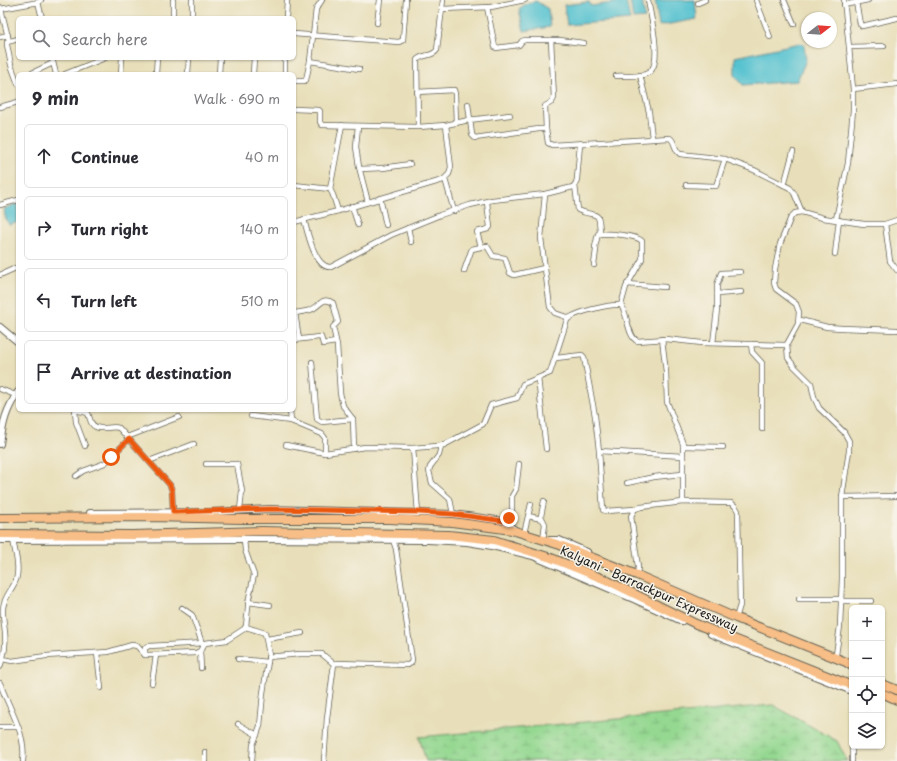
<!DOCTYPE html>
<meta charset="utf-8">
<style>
:root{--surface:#fff;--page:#f7f7f7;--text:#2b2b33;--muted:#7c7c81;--line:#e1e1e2}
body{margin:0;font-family:"Playpen Sans",sans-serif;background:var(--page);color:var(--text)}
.controls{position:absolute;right:12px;bottom:12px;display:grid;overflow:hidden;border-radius:6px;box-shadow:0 1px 3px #0004}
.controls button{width:36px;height:36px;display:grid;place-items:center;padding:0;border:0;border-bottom:1px solid var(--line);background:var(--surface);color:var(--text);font:20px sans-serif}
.compass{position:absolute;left:801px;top:12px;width:36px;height:36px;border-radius:50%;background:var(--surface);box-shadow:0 1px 3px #0004;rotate:73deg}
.stop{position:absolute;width:12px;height:12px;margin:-9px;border:3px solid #ea580c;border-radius:50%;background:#fff}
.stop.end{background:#ea580c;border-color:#fff;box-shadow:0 1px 4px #0008}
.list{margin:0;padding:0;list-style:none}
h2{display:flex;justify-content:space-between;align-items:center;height:52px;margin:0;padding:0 16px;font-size:17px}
h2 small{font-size:13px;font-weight:400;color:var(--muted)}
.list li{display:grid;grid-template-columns:26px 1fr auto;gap:12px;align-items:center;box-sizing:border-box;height:64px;margin:0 8px 8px;padding:0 8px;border:1px solid var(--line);border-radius:6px}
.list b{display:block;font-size:15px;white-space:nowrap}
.list em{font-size:13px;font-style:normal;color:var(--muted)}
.icon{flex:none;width:22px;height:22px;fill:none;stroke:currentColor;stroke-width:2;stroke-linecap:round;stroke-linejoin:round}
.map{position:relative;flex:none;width:897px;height:761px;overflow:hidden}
.search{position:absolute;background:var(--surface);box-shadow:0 1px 3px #0004;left:16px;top:16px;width:280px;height:44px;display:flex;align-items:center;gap:10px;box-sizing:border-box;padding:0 14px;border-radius:6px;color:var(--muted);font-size:15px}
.panel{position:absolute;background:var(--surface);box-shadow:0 1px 3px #0004;left:16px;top:72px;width:280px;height:340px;border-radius:6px}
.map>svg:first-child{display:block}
.wetland{fill:url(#wetland-marsh);stroke:#587a56}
.water{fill:#56c2d0;stroke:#396f76}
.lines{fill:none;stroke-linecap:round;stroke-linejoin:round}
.minor-casing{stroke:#636053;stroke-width:6}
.tertiary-casing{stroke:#636053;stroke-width:8}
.trunk-casing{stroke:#636053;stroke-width:10}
.minor{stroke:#fff;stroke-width:4.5}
.tertiary{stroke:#fff;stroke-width:6}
.trunk{stroke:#f7be87;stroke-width:8}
.route{stroke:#ea580c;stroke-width:5}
.labels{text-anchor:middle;stroke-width:3;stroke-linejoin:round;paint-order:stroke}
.street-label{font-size:12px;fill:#1c1c1c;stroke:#f7f3e8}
</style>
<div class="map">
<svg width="897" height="761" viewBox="0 0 897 761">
<defs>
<pattern id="wetland-marsh" width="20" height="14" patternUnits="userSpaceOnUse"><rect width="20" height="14" fill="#94d891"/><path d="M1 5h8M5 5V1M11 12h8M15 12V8" fill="none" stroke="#7fb97c"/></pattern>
</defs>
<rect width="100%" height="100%" fill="#f7f3e8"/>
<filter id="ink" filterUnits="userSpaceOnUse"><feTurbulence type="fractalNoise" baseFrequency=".025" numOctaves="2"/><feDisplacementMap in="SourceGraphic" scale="8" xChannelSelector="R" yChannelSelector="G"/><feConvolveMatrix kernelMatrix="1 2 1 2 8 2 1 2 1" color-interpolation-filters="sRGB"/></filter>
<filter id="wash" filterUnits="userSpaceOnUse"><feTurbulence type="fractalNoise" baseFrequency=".012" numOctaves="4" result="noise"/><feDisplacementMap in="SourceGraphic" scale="16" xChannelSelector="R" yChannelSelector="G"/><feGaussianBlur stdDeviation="0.9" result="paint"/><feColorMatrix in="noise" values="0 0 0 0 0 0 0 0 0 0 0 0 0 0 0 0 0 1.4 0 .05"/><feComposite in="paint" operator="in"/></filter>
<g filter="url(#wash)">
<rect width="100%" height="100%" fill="#e8dfba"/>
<!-- wetland -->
<path class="wetland" d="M773 705 837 741 847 761H426L419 737Z"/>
<!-- water -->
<g class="water">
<path d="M630 0H642L645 18 633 19Z"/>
<path d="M655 0H695L697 19 659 26Z"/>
<path d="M536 1 548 9 550 27 524 31 519 9 525 4Z"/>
<path d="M626 1 630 20 567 25 564 5 589 2 591 6Z"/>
<path d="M800 43 804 45 806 60 797 81 743 85 735 75V57Z"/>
<path d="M18 203V222L9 225 5 216 4 209Z"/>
</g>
</g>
<g filter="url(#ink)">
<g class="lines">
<defs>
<g id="minor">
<path d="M756 0 770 37"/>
<path d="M784 0 794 24"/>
<path d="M38 2 42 18"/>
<path d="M856 2 860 24 862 26 897 18"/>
<path d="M698 3 705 0"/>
<path d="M844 5 868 0"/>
<path d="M0 7 1 9 39 2 41 0"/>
<path d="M487 7 495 47 496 48 519 45 522 41 525 40H559L584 43"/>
<path d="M1 9 9 41"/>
<path d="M442 9 491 7 525 0"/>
<path d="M173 18V0"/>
<path d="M192 18V0"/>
<path d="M286 18 287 0"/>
<path d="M377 23 380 0"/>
<path d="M294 34 399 42 403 40 406 0"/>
<path d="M0 37 8 35"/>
<path d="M18 39 7 42V45L11 65 18 84"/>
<path d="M849 47 884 46"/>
<path d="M52 58 56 74"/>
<path d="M310 61 359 69"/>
<path d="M32 73 53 63"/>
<path d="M65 74 105 58"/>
<path d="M121 74 122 58"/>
<path d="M156 74 157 58"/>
<path d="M188 74 189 58"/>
<path d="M219 74 220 58"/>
<path d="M253 74 254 58"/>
<path d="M285 74V58"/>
<path d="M640 75 649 112 652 138"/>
<path d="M616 76C626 75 639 78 648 73 664 65 650 14 648 0"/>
<path d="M294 81H304L306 80 310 61 316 9 322 0"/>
<path d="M853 89 897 84"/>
<path d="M417 92 454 90 455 94 456 123"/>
<path d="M468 104 472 135 475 138 539 129H546L548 143 552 145 670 138C675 141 674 150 680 154L725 159 754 170 790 188 794 193 802 212"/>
<path d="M0 107 18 102"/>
<path d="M294 109 319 110 320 111V122L322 125 418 127 446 125 469 120 510 115"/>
<path d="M358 126 356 147 359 167 368 202"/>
<path d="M418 127 417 60C422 54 433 57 437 50L443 0"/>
<path d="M546 129 545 106 552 102 554 98 551 40"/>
<path d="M360 169 383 168 410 164"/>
<path d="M445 179 454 211"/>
<path d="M294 185 330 189 333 195 338 211"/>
<path d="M575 185 578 210C597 219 599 207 600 233"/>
<path d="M686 185 716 186 725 159"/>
<path d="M784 185 793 152"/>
<path d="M330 189 342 125"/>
<path d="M545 194 541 238 550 307 555 313 569 318"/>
<path d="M380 198 386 225"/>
<path d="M487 202 490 227 488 229 477 232 481 247 487 246 493 256 505 258 510 273 514 275 544 268"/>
<path d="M0 205 18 200"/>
<path d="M352 206 358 225"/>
<path d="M304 219C307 231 315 269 331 267L391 235 440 215 470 205 492 200 545 194 573 187 576 183 577 179 580 144"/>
<path d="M836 219 848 163 853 110V89L849 47 844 0"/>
<path d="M294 222 338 211 443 180 449 174 451 167 446 125"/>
<path d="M885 224 890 261 897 270"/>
<path d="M408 228 411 242"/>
<path d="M835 254 839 220"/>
<path d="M594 265 596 250 595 247 598 234C608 233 636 235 642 241V259L626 287 621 305"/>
<path d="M464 271 471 251 472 249 481 247"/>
<path d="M0 275 18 267"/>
<path d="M627 284 665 287"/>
<path d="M717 294 741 292"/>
<path d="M294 313C299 312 305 312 310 310 319 308 322 295 333 303L338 322 333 327 337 345 340 393 343 406 353 419 354 449"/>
<path d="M295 313 299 339"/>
<path d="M800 320 827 327 842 328 897 330"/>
<path d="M662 339 666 372 667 402 683 444V502"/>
<path d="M294 340 319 337H321L323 344 336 342"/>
<path d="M713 343 717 310V285L721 273 740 272"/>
<path d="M751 344 752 352 762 363V429"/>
<path d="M556 358 582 355 584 357 595 416 599 451 683 456"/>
<path d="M312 362 317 419 322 422 353 419"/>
<path d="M538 378 546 449"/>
<path d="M0 389 18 396"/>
<path d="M75 410 88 413C89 416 90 420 91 422 96 433 111 425 119 428L170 485 172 491 173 512"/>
<path d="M75 410 76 422 85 446"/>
<path d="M290 410 291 421"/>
<path d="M251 416 291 421 322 434 325 438V453"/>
<path d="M127 437 179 417"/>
<path d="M286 445 325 453 365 447 413 448 437 446 444 445 483 424 491 405 517 398 523 384 550 373 567 320C574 312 611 304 621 305 628 314 627 335 637 341L666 339 702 343 786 345"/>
<path d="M441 446 439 455 430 467 429 471 432 483 450 499 453 514"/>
<path d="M683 446 723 447"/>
<path d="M413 448 418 513"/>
<path d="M599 451 603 510 606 511 635 509"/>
<path d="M149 461 194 444"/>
<path d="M206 464H237L242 491 240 510"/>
<path d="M76 476 83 471 105 463 129 439"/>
<path d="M627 483 654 477 682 474"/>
<path d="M842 497 897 496"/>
<path d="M528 516 542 519"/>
<path d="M504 521 512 515V496L516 489 519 464"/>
<path d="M524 533 531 504"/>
<path d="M543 540 545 524 541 516 544 501"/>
<path d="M637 575 638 567 631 516 635 509 641 507 683 502 731 503 735 506 738 511 740 605 736 618"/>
<path d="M799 599H841"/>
<path d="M841 601H871"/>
<path d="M248 602 270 605"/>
<path d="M182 608 192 615 202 643"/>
<path d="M246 627 265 633 269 655 263 693 260 726 253 745 252 761"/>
<path d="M267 639 302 633"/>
<path d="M200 651 201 668"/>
<path d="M97 653 101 688"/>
<path d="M145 655V648L149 646 205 643 227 640 244 629 246 626 249 598 254 575 245 550 244 539"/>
<path d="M836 655 840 626 842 579V497L849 451V441L844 432 819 408 814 397 811 383 794 366 788 358 787 344 798 324 799 312 796 304 776 289 774 283 775 269 780 244 791 217 795 213 802 212 823 218 864 224H885L897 220"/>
<path d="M268 657 300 654H322L334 664"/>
<path d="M3 659 12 661 46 656 108 652 132 645 137 646 145 655H148L196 653 200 651 205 643"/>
<path d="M238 659 268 662"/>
<path d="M0 667C2 660 5 653 5 646 7 633 2 621 3 608 4 597 12 590 16 580 20 567 15 552 13 540"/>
<path d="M0 683C8 707 27 734 23 761"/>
<path d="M152 683 156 655"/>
<path d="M238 724 257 735"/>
<path d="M0 727H18"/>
<path d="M205 752V761"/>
<path d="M324 761 327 718 334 664 337 663 408 665 411 663 412 660 396 549 393 540"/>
<path d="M852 761V746"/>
</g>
<g id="tertiary">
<path d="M0 327 18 342"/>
<path d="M0 444C3 422 6 410 18 392"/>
<path d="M90 513 211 512 270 509 418 513 453 514 504 521 515 530"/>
<path d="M0 540 244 539 428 540 467 542 492 546 533 556 636 600 682 621"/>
<path d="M549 540H559L587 552"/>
<path d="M711 634 852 691"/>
</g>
<g id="trunk">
<path d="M0 518 150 517 242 519H389L452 522 512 530 560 545 637 575 736 618 846 662 852 666"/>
<path d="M0 534 133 535 262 531 449 535 494 540 551 558 606 580 696 624 845 683 852 685"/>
<path d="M882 684 897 690"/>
<path d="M882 693 897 700"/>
</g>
</defs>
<!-- minor casing -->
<use href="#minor" class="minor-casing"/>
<!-- tertiary casing -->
<use href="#tertiary" class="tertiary-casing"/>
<!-- trunk casing -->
<use href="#trunk" class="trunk-casing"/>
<!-- minor -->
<use href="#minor" class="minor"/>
<!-- tertiary -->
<use href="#tertiary" class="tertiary"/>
<!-- trunk -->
<use href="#trunk" class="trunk"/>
</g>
</g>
<g class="lines" filter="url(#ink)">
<!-- route -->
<path class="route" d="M111 457 129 439 170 485 172 491 173 512 270 509 418 512 453 514 504 521 509 518"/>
</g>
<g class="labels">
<!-- street labels -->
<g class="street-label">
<text transform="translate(649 589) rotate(24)" y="4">Kalyani - Barrackpur Expressway</text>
</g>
</g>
</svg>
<div class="controls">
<button>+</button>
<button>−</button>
<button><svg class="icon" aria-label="locate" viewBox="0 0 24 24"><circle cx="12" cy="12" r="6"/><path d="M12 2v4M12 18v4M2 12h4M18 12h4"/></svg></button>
<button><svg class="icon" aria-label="layers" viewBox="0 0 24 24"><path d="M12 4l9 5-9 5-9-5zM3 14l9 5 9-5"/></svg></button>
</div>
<svg class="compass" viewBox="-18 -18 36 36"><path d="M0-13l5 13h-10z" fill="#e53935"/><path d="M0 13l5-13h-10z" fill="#7c7c81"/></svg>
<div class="stop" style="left:111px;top:457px"></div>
<div class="stop end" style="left:509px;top:518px"></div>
<div class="search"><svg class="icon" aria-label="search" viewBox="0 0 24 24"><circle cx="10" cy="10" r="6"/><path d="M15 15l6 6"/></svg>Search here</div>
<section class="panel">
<h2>9 min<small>Walk · 690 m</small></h2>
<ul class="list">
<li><svg class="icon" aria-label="ahead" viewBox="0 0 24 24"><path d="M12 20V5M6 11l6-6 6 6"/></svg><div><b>Continue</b></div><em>40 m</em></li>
<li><svg class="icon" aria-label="right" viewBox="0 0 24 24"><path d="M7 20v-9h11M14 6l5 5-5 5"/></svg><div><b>Turn right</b></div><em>140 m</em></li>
<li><svg class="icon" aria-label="left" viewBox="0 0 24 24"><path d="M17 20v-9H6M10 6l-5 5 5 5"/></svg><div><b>Turn left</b></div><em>510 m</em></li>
<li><svg class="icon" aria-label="arrive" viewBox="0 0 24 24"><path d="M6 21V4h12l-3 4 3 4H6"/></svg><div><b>Arrive at destination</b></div></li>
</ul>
</section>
</div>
